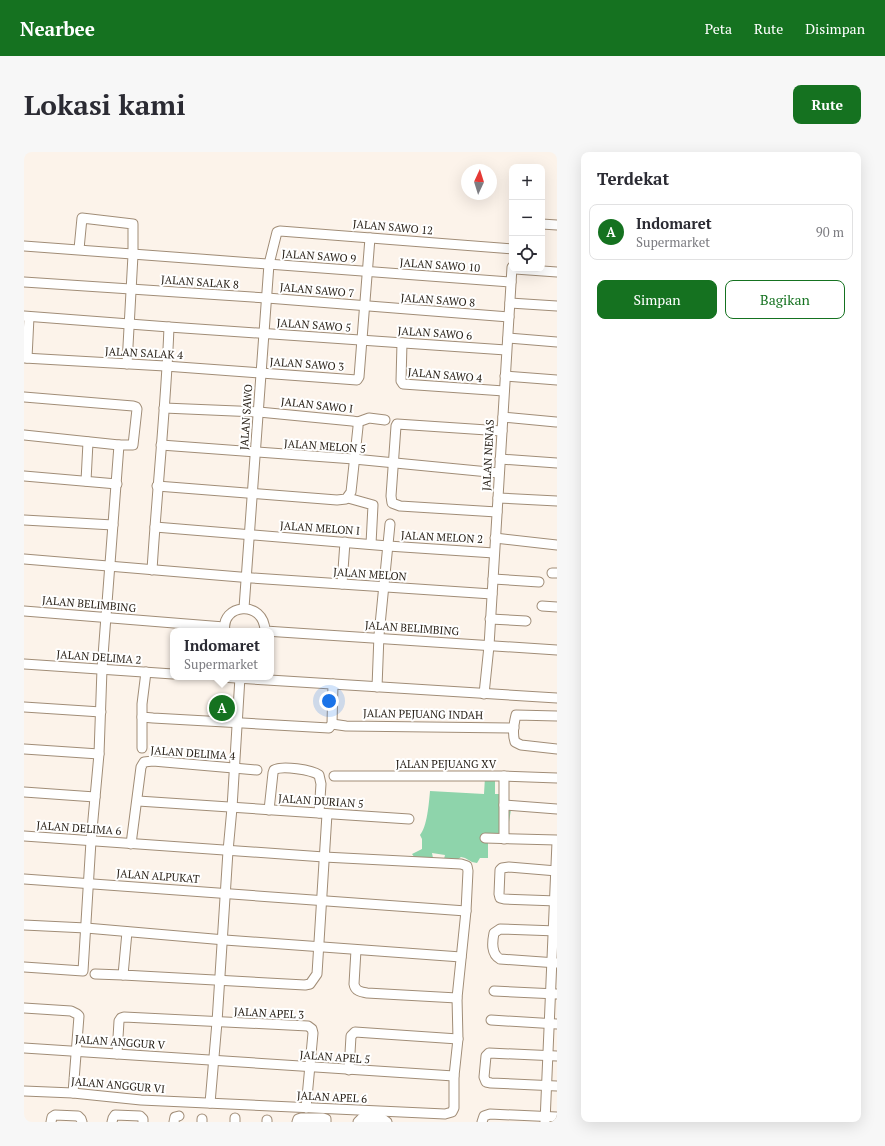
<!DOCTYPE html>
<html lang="id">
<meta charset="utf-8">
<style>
:root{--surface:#fff;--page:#f7f7f7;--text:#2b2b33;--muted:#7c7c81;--line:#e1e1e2;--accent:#157220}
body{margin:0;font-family:"PT Serif",serif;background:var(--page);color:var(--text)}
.controls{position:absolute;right:12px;top:12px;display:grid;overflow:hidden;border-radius:8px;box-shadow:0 4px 16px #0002}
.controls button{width:36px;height:36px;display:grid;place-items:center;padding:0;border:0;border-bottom:1px solid var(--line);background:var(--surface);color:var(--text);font:20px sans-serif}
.compass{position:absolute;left:437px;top:12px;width:36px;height:36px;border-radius:50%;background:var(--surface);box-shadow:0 4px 16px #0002;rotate:4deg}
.you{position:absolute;left:305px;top:549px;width:14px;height:14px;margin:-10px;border:3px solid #fff;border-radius:50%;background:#1a73e8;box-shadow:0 0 0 6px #1a73e833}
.badge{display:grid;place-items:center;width:26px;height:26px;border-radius:50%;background:var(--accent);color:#fff;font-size:13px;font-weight:700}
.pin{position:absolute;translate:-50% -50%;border:2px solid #fff;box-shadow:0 1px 4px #0006}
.popup{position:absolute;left:146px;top:476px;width:104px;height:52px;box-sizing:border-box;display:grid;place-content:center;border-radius:8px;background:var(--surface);filter:drop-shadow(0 1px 3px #0005);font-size:13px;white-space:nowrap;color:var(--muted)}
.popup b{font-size:15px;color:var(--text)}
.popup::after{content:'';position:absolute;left:50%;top:100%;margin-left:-8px;border:8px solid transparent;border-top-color:var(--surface)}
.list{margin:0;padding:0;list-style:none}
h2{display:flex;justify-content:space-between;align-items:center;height:52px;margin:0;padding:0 16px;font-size:17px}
h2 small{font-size:13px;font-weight:400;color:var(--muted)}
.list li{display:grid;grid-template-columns:26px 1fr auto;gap:12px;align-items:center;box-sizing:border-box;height:56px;margin:0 8px 8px;padding:0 8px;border:1px solid var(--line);border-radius:8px}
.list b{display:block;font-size:15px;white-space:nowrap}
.list p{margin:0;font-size:13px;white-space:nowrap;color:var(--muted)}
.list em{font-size:13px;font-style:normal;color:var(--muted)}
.actions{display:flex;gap:8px;padding:12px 16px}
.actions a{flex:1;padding:9px 0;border:1px solid var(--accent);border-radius:8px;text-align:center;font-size:14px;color:var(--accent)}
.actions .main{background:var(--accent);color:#fff}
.icon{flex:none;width:22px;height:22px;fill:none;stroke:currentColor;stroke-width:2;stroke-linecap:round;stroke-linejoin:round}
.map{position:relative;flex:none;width:533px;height:970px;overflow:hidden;border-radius:8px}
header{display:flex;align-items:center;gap:24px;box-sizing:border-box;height:56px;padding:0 20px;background:var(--accent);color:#fff}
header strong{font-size:19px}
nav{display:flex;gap:22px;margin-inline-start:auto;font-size:14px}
.intro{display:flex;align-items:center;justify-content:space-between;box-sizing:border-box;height:96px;padding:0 24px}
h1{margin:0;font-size:28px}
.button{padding:10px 18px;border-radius:8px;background:var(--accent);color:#fff;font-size:14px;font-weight:700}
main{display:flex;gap:24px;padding:0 24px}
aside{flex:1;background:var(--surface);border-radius:8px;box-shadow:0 4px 16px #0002}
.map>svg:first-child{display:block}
.green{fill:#8ed4ab}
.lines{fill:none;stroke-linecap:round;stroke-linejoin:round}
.minor-casing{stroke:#a18d77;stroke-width:11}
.minor{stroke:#fff;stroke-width:9}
.labels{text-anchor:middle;stroke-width:4;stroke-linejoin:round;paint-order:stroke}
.street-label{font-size:11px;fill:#282017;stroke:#fff}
</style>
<header>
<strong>Nearbee</strong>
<nav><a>Peta</a><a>Rute</a><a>Disimpan</a></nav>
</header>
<div class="intro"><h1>Lokasi kami</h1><a class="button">Rute</a></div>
<main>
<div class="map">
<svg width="533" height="970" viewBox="0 0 533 970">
<rect width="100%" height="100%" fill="#fcf3ea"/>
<!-- green -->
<path class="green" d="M461 625H471V642H475L476 647 488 651 485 670 480 669 481 676H485L484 681 464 689V706H456L453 711 448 710 441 706 437 705 433 708 420 707 421 703 408 701 409 706H391L388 702 398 697V687L396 683C403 675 405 651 406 639L460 642Z"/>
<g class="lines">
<defs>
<g id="minor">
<path d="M518 72 533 73"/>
<path d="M0 94 487 130"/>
<path d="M55 97 58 66 109 72V103L103 212"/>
<path d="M491 117 533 120"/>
<path d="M0 130 243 146 485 165"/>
<path d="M486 151 533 154"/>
<path d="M0 164 145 175 482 198"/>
<path d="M484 186 533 190"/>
<path d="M378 191 377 229 379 232 480 239"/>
<path d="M0 206 141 214 333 228 335 225 346 86"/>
<path d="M3 206 5 165"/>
<path d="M481 224 533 228"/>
<path d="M0 245 109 254 112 255 113 257 109 293H95L0 283"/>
<path d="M479 265 532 270"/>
<path d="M334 270 345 266 361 268"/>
<path d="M137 293 330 307 475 321"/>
<path d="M476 307 533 311"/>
<path d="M0 324 93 332"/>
<path d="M62 329 64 290"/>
<path d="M133 334 313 348 322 347 327 340 334 275V270L328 269 235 260 140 256"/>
<path d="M324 346 349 353 347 392"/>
<path d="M474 346 533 349"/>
<path d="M473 360 376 354 368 351 367 344 372 274 373 272 478 279"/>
<path d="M0 368 89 373"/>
<path d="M131 375 364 394 470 401"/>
<path d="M471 386 533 393"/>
<path d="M0 407 228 426 468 442"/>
<path d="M128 418C133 337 142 256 145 175"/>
<path d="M528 421H533"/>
<path d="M469 427 515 430"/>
<path d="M318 432 321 390"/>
<path d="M518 454 533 455"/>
<path d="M220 456 245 112 253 80 256 79 488 97"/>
<path d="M0 459 200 475"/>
<path d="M466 467 502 469"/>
<path d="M201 479C196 452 240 447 241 479"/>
<path d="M241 479 533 498"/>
<path d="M0 512 149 522"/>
<path d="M122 520 118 552V565L129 566 305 576 308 572 309 532"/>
<path d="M196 525 533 546"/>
<path d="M353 535 355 483 366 372"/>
<path d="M460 542 465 494 488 115"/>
<path d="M0 555 77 560"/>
<path d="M533 564 492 563C490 571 488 582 491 590L497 593 533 597"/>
<path d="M308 572 322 574 490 576"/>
<path d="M118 596V565"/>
<path d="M0 597 75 602"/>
<path d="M310 624H480L533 626"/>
<path d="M0 640 71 645"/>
<path d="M114 649 385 667"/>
<path d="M480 653 533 657"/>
<path d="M245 658 249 621 250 618C258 613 288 618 295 623L297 632 295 661"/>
<path d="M0 684 300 705 437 712 443 714 444 719 442 759 433 846 434 887 430 924V956L428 960 421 962 117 948 49 941 0 939"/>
<path d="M461 686 533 688"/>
<path d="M480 687V624"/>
<path d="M107 692 117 615 120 610 129 609 233 618"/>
<path d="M533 719 485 715 478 716 476 718 475 742 476 746 480 747 533 749"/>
<path d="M0 727 442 759"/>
<path d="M0 773 62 776 201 788 437 805"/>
<path d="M533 779 476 777 470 781C468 791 467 802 476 807L533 811"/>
<path d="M103 780 99 823 281 833 286 832 293 822 303 662"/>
<path d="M332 798 330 832C331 839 337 840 343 841L433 846"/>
<path d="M0 815 59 819 67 689 75 602 78 517 95 293"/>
<path d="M71 822 99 823"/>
<path d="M470 839 533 842"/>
<path d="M0 856 47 859 53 862 55 864 49 941"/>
<path d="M467 868 533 872"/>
<path d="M0 896 430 924"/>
<path d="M93 902 95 869 97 866 100 865 284 874 288 877 289 881 282 956"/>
<path d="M533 904 465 901 462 904 460 925 462 930 467 931 533 934"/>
<path d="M325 918 327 884 331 880 434 887"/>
<path d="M186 951 193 870 204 699 208 656 216 525"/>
<path d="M27 970 28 965 31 963 54 964 57 967 58 970"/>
<path d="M88 970 89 966 91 963 116 964 119 967V970"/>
<path d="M150 970 151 965 155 964"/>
<path d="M178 970V967"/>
<path d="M211 970V966"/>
<path d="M243 970V968"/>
<path d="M273 970 274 967 277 966H299L302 967V970"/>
<path d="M334 970 338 966 359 967 363 970"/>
<path d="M458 970 460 964 466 962 533 965"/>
<path d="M521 970 533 690"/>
</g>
</defs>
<!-- minor casing -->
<use href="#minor" class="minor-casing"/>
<!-- minor -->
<use href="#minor" class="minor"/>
</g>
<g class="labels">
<!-- street labels -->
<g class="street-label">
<text transform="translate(369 75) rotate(5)" y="4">JALAN SAWO 12</text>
<text transform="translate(295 104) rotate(4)" y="4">JALAN SAWO 9</text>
<text transform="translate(416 113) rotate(4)" y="4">JALAN SAWO 10</text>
<text transform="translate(176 130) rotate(4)" y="4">JALAN SALAK 8</text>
<text transform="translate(293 138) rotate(5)" y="4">JALAN SAWO 7</text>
<text transform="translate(414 148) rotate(4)" y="4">JALAN SAWO 8</text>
<text transform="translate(290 173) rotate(4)" y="4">JALAN SAWO 5</text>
<text transform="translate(411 181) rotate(4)" y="4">JALAN SAWO 6</text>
<text transform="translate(120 201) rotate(3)" y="4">JALAN SALAK 4</text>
<text transform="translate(283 212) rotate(4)" y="4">JALAN SAWO 3</text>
<text transform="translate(421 223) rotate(5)" y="4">JALAN SAWO 4</text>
<text transform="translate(293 253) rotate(6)" y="4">JALAN SAWO I</text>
<text transform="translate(222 265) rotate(-86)" y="4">JALAN SAWO</text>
<text transform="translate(301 294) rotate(4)" y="4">JALAN MELON 5</text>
<text transform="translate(464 303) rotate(-87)" y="4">JALAN NENAS</text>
<text transform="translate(296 376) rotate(4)" y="4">JALAN MELON I</text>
<text transform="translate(418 385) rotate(3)" y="4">JALAN MELON 2</text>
<text transform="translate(346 422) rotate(4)" y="4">JALAN MELON</text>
<text transform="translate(65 452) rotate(5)" y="4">JALAN BELIMBING</text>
<text transform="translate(388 476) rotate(4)" y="4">JALAN BELIMBING</text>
<text transform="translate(75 505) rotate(4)" y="4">JALAN DELIMA 2</text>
<text transform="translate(399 562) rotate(1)" y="4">JALAN PEJUANG INDAH</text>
<text transform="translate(169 601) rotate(4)" y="4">JALAN DELIMA 4</text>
<text x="422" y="616">JALAN PEJUANG XV</text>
<text transform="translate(297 649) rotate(4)" y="4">JALAN DURIAN 5</text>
<text transform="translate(55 676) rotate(4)" y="4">JALAN DELIMA 6</text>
<text transform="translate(134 724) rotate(4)" y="4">JALAN ALPUKAT</text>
<text transform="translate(245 861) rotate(3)" y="4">JALAN APEL 3</text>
<text transform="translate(96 890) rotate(4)" y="4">JALAN ANGGUR V</text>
<text transform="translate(311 905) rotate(4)" y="4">JALAN APEL 5</text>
<text transform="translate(94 933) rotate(5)" y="4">JALAN ANGGUR VI</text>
<text transform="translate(308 945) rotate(3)" y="4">JALAN APEL 6</text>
</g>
</g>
</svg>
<div class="controls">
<button>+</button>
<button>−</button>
<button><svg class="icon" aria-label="locate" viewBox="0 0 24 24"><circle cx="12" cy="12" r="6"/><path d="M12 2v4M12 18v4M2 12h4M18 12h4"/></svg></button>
</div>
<svg class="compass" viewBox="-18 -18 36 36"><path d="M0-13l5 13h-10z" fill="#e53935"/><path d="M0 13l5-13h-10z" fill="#7c7c81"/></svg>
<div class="you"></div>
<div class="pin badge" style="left:198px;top:556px">A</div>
<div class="popup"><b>Indomaret</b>Supermarket</div>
</div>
<aside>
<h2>Terdekat<small></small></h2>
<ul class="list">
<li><span class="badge">A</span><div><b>Indomaret</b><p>Supermarket</p></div><em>90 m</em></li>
</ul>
<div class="actions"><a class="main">Simpan</a><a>Bagikan</a></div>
</aside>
</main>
